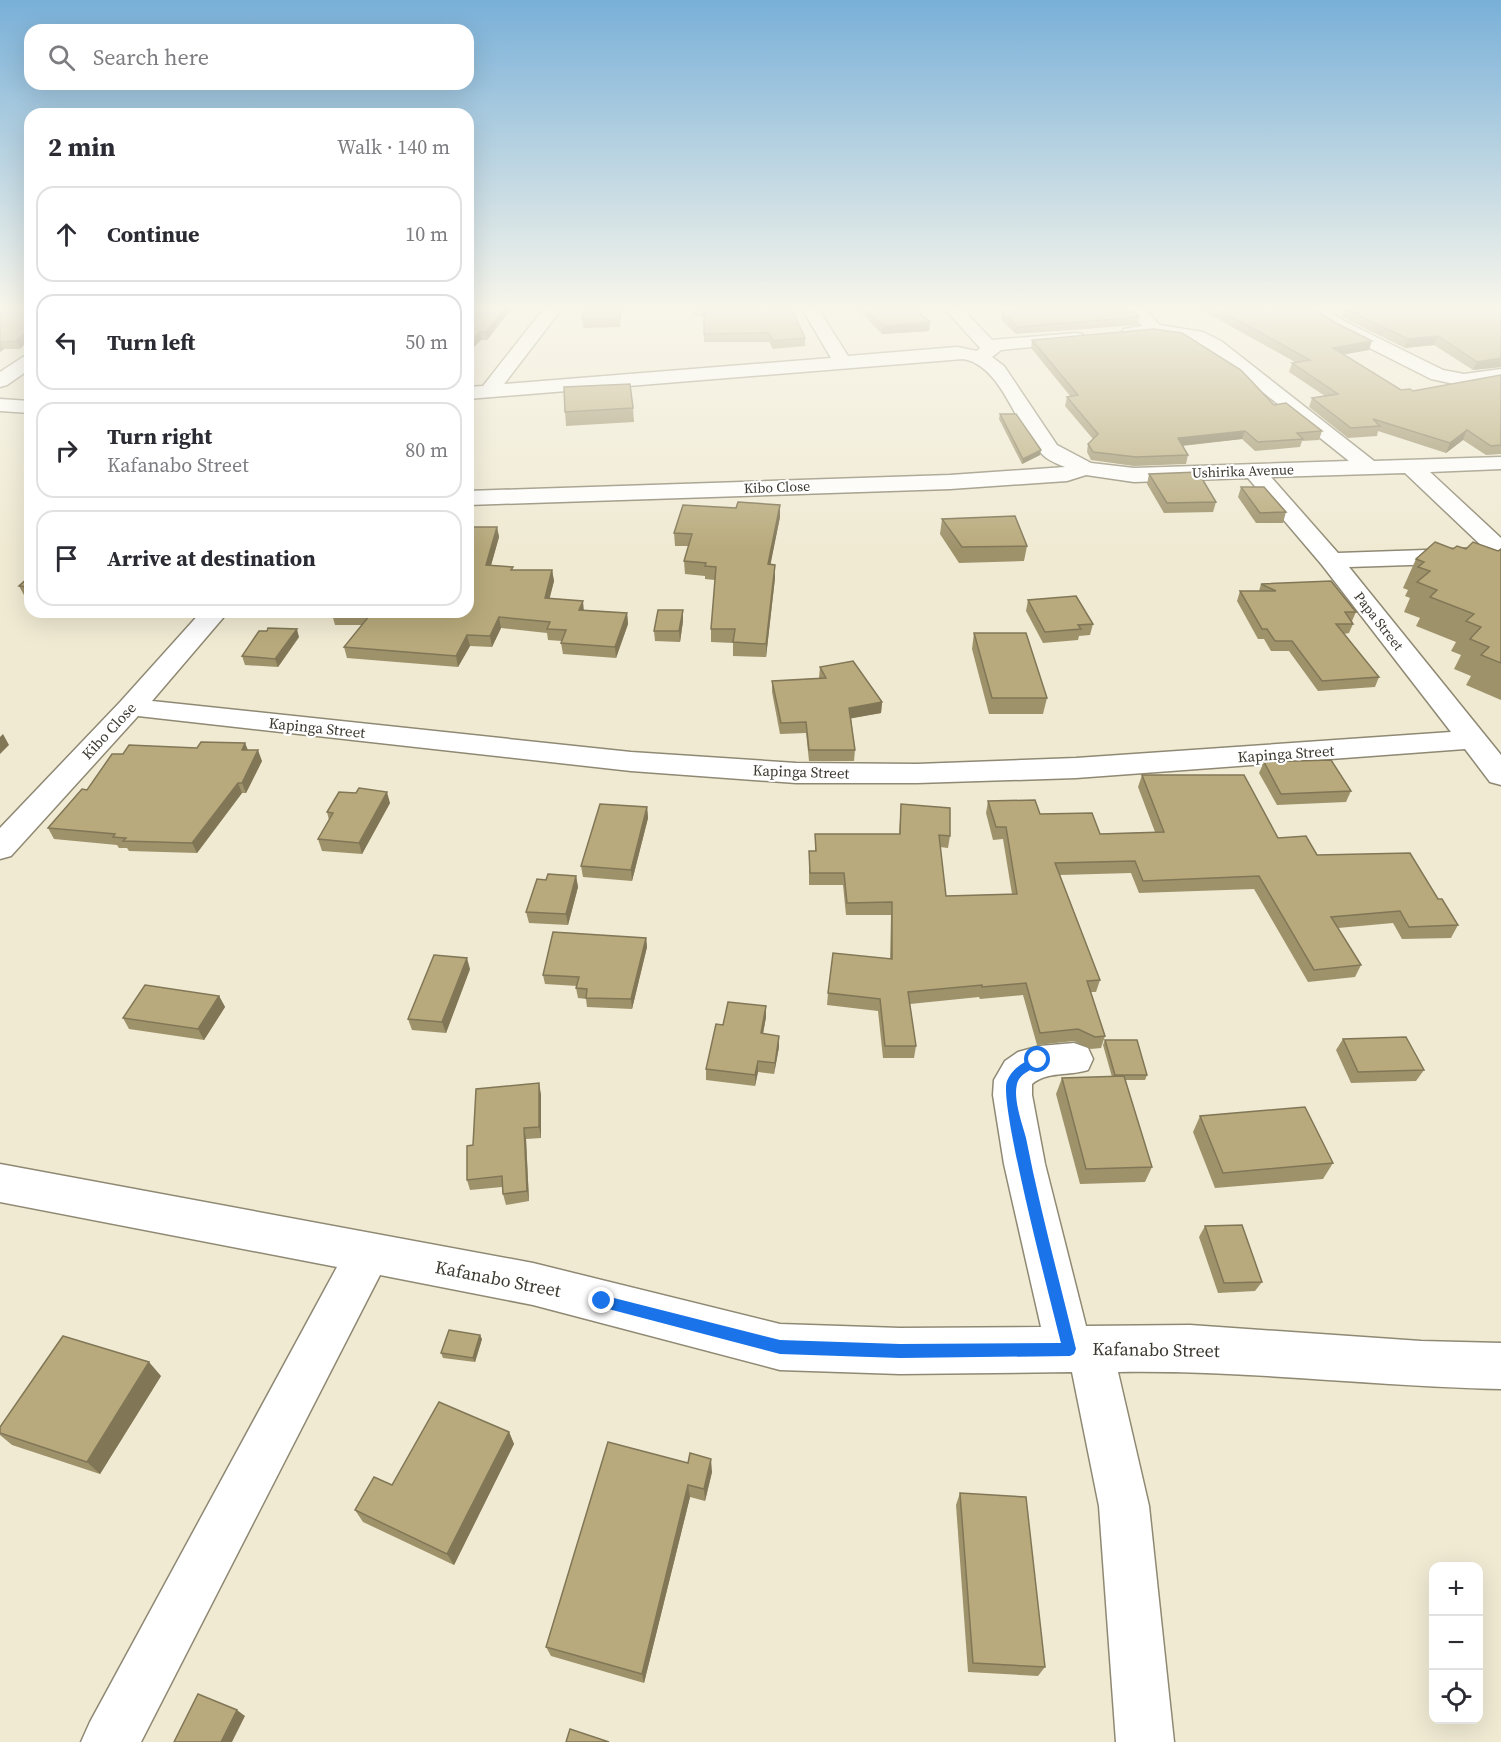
<!DOCTYPE html>
<meta charset="utf-8">
<style>
:root{--surface:#fff;--page:#f2f2f3;--text:#2b2b33;--muted:#7c7c81;--line:#e1e1e2}
body{margin:0;font-family:"Source Serif 4",serif;background:var(--page);color:var(--text)}
.controls{position:absolute;right:18px;bottom:18px;display:grid;overflow:hidden;border-radius:12px;box-shadow:0 6px 24px #0002}
.controls button{width:54px;height:54px;display:grid;place-items:center;padding:0;border:0;border-bottom:2px solid var(--line);background:var(--surface);color:var(--text);font:30px sans-serif}
.stop{position:absolute;width:18px;height:18px;margin:-14px;border:4px solid #1a73e8;border-radius:50%;background:#fff}
.stop.end{background:#1a73e8;border-color:#fff;box-shadow:0 2px 6px #0008}
.list{margin:0;padding:0;list-style:none}
h2{display:flex;justify-content:space-between;align-items:center;height:78px;margin:0;padding:0 24px;font-size:26px}
h2 small{font-size:20px;font-weight:400;color:var(--muted)}
.list li{display:grid;grid-template-columns:39px 1fr auto;gap:18px;align-items:center;box-sizing:border-box;height:96px;margin:0 12px 12px;padding:0 12px;border:2px solid var(--line);border-radius:18px}
.list b{display:block;font-size:22px;white-space:nowrap}
.list p{margin:0;font-size:20px;white-space:nowrap;color:var(--muted)}
.list em{font-size:20px;font-style:normal;color:var(--muted)}
.icon{flex:none;width:33px;height:33px;fill:none;stroke:currentColor;stroke-width:2;stroke-linecap:round;stroke-linejoin:round}
.map{position:relative;flex:none;width:1501px;height:1742px;overflow:hidden}
.search{position:absolute;background:var(--surface);box-shadow:0 6px 24px #0002;left:24px;top:24px;width:450px;height:66px;display:flex;align-items:center;gap:15px;box-sizing:border-box;padding:0 21px;border-radius:18px;color:var(--muted);font-size:22px}
.panel{position:absolute;background:var(--surface);box-shadow:0 6px 24px #0002;left:24px;top:108px;width:450px;height:510px;border-radius:18px}
.map>svg:first-child{display:block}
.lines{fill:none;stroke-linecap:round;stroke-linejoin:round}
.minor-casing{stroke:#8f8974;stroke-width:3}
.minor{fill:#fff;fill-rule:evenodd}
.wall{fill:#9e926b}
.shaded-wall{fill:#817757}
.building{fill:#b8aa7c;stroke:#817757;stroke-width:1.5}
.route{fill:#1a73e8}
.labels{text-anchor:middle;stroke-width:4.5;stroke-linejoin:round;paint-order:stroke}
.far-street-label{font-size:14px;fill:#3c3930;stroke:#fff}
.street-label{font-size:15px;fill:#3c3930;stroke:#fff}
.near-street-label{font-size:18px;fill:#3c3930;stroke:#fff}
</style>
<div class="map">
<svg width="1501" height="1742" viewBox="0 0 1501 1742">
<rect width="100%" height="100%" fill="#f0ead3"/>
<g class="lines">
<defs>
<g id="minor">
<path d="M545 307H563L504 384 831 358 801 307H817L848 356 957 347 977 351 980 348 943 307H961L992 340 1076 333 1082 334 1085 338 1082 342 1001 350 992 357 1004 366 1057 445 1091 463 1134 468 1349 461 1209 349C1193 341 1171 333 1152 335 1143 336 1134 339 1124 337L1121 333 1124 329 1142 326 1123 307H1142L1160 325 1203 332 1221 341 1374 461 1501 457V469L1430 472 1501 538V562L1349 567 1501 755V785L1490 782 1465 749 1076 778 917 783H796L631 771 138 716 11 856 0 859V828L121 701 201 612H228L152 701 631 752 796 763 917 764 1076 758 1451 732 1322 565 1248 478 1134 482 1086 475 1067 481 950 489 468 505V491L950 475 1065 467C1057 464 1047 460 1041 453 1016 428 1002 365 963 359L468 399V387L483 386ZM1405 473 1484 548 1338 553 1271 477Z"/>
<path d="M1300 307H1320L1346 322 1443 370 1464 374 1501 369V381L1464 386 1431 379 1334 330Z"/>
<path d="M30 355V369L7 385 0 387V372L23 357Z"/>
<path d="M0 399 30 401V413L0 411Z"/>
<path d="M1074 1043 1088 1048 1093 1059 1088 1070C1069 1076 1047 1071 1032 1084V1095L1045 1164 1086 1326 1190 1325 1421 1341 1501 1343V1389C1373 1386 1246 1370 1118 1372L1149 1506 1174 1742H1116L1099 1506 1072 1372 900 1374 780 1370 533 1305 380 1275 141 1742H81L90 1722 337 1267 0 1202V1164L533 1263 780 1324 900 1328 1041 1327 1004 1164 993 1095 994 1080 1005 1061 1018 1052 1040 1046Z"/>
</g>
</defs>
<!-- minor casing -->
<use href="#minor" class="minor-casing"/>
<!-- minor -->
<use href="#minor" class="minor"/>
</g>
<!-- wall -->
<g class="wall">
<path d="M0 307H30V338L20 349H4L0 352Z"/>
<path d="M468 307H513L487 340H481L468 353Z"/>
<path d="M584 307H622L620 327 583 328 582 319Z"/>
<path d="M692 307H791L805 338V346L773 349 769 342H704V316H695Z"/>
<path d="M855 307H912L930 322 929 331 882 334Z"/>
<path d="M999 307H1129L1139 317 1138 325 1016 334 1001 320 1002 312H1004Z"/>
<path d="M1196 307H1311L1369 350 1343 354 1401 390 1413 391 1501 375V454L1486 455 1463 440 1446 453 1378 431 1377 436 1348 438 1309 407 1312 398 1325 396 1289 372 1292 363 1295 362Z"/>
<path d="M1501 307V367L1473 370 1434 345 1405 348 1342 317 1345 309Z"/>
<path d="M1032 340 1274 405 1322 431 1319 440 1302 441 1300 447 1255 451 1242 439 1183 446 1188 455 1186 464 1134 466 1091 460 1087 452 1088 444 1093 439 1065 406 1067 397H1071L1031 348Z"/>
<path d="M633 408 634 422 566 426 565 412Z"/>
<path d="M1000 414 1040 455 1022 464 999 419Z"/>
<path d="M1149 474 1216 502 1213 512 1164 513 1147 484Z"/>
<path d="M1241 487 1286 512 1283 523H1256L1238 497Z"/>
<path d="M780 505V517L770 564 775 565V578L766 657 733 656V643L711 642V629L715 580 705 579V576L685 574 684 561 689 546H675L674 533 736 508Z"/>
<path d="M942 519 1027 546 1024 561 959 563 940 534Z"/>
<path d="M497 527 499 537 491 565 513 570H552L554 581 549 599 584 610 627 613 628 624 616 658 563 654 561 643 562 641 548 640 547 633 501 628 492 647 470 646 458 667 347 658 344 647 362 625H335L332 614Z"/>
<path d="M1453 549 1498 551 1501 549V700L1466 685 1471 676 1454 669 1461 655 1451 651 1456 642 1416 626 1420 618 1404 612 1410 598 1405 596 1408 590 1403 588 1416 559Z"/>
<path d="M30 576V597H25L19 586Z"/>
<path d="M1261 584 1356 612 1352 621 1353 624 1349 633 1344 634 1379 677 1375 687 1318 691 1289 651H1271L1264 639H1258L1237 601 1240 591H1259Z"/>
<path d="M1028 600 1093 624 1090 635 1079 636 1078 640 1043 643 1026 611Z"/>
<path d="M92 612H142L136 618 93 614Z"/>
<path d="M683 621 680 642 655 641 654 631Z"/>
<path d="M974 633 1047 698 1043 714H989L972 649Z"/>
<path d="M299 637 278 667 245 665 242 656Z"/>
<path d="M820 667 882 702 881 713 851 718 855 750 854 761H809L806 733 780 734 772 692V681L819 678Z"/>
<path d="M245 743 248 750 262 761 246 793H242L197 853 129 851 127 848H119L117 845 54 839 48 828 123 754 197 748Z"/>
<path d="M1264 762 1351 791 1346 802 1277 805 1259 773Z"/>
<path d="M1142 775 1278 838 1317 855 1438 899 1458 925 1451 938 1402 939 1393 923 1338 928 1361 965 1355 977 1308 982 1254 889 1139 893 1131 873 1060 875 1100 980 1096 992H1091L1105 1036 1101 1048 1091 1049 1074 1041 1037 1045 1023 995 980 999 979 997 910 1004 916 1046 914 1058H883L878 1011 827 1005 828 993 890 959 891 915H846L843 885H809V851H815V834H899L901 804 950 836 948 848 940 847 946 896 1012 894 1003 839 993 840 986 813 988 801 1040 814 1100 834 1155 832 1138 787Z"/>
<path d="M390 803 362 854 322 851 318 839 329 820 327 812Z"/>
<path d="M647 807 648 818 632 881 583 877 581 866Z"/>
<path d="M576 876 578 887 568 925 529 923 526 912 546 880Z"/>
<path d="M646 938 647 947 632 1009 587 1007 586 999 578 998 576 988 577 986 545 984 543 975Z"/>
<path d="M470 969 446 1033 412 1030 408 1019Z"/>
<path d="M219 996 225 1007 204 1040 129 1029 123 1018Z"/>
<path d="M766 1006V1017L763 1034 779 1047 774 1074 758 1072 755 1086 706 1080V1069L723 1025Z"/>
<path d="M1343 1039 1424 1070 1416 1081 1351 1083 1336 1050Z"/>
<path d="M1105 1040 1147 1075 1145 1080H1125L1152 1167 1145 1182 1080 1184 1056 1094 1062 1078 1112 1077 1103 1045Z"/>
<path d="M541 1094V1138L526 1139 529 1201 506 1205 503 1194 502 1187 470 1190 467 1180 473 1145Z"/>
<path d="M1200 1116 1333 1163 1323 1179 1215 1188 1193 1132Z"/>
<path d="M1205 1226 1262 1282 1255 1291 1218 1293 1199 1237Z"/>
<path d="M482 1339 475 1362 443 1358 441 1353Z"/>
<path d="M161 1376 100 1474 12 1445 0 1435V1427Z"/>
<path d="M509 1432 514 1444 454 1565 363 1522 355 1510 392 1485Z"/>
<path d="M608 1442 712 1472 705 1501 690 1497 644 1683 551 1656 546 1647Z"/>
<path d="M960 1493 1045 1667 1038 1676 968 1672 956 1505Z"/>
</g>
<!-- shaded-wall -->
<g class="shaded-wall">
<path d="M506 307H513L487 340 486 332Z"/>
<path d="M621 307H622L620 327V319Z"/>
<path d="M930 322 929 331 882 334 883 326Z"/>
<path d="M30 328V338L20 349 16 341Z"/>
<path d="M480 332 481 340 468 353V344Z"/>
<path d="M1438 336 1434 345 1405 348 1408 339Z"/>
<path d="M1372 341 1369 350 1330 357 1333 348Z"/>
<path d="M0 342H1L4 349 0 352Z"/>
<path d="M1501 358V367L1473 370 1477 362Z"/>
<path d="M1467 430 1463 440 1446 453 1450 443Z"/>
<path d="M1245 431 1242 439 1176 446 1178 438Z"/>
<path d="M1041 450 1040 455 1022 464 1023 459Z"/>
<path d="M780 505V517L768 577V564Z"/>
<path d="M497 527 499 537 488 576 486 565Z"/>
<path d="M775 565V578L766 657V644Z"/>
<path d="M552 570 554 581 547 609 545 598Z"/>
<path d="M583 601 584 612 579 610Z"/>
<path d="M683 610V621L680 642 679 631Z"/>
<path d="M134 612H142L136 618Z"/>
<path d="M627 613 628 624 616 658 615 647Z"/>
<path d="M499 617 501 628 492 647 490 636Z"/>
<path d="M297 629 299 637 278 667 275 659Z"/>
<path d="M467 635 470 646 458 667 456 656Z"/>
<path d="M882 702 881 713 848 719 849 708Z"/>
<path d="M3 734 9 745 0 754V737Z"/>
<path d="M245 743 249 754 242 750Z"/>
<path d="M258 750 262 761 246 793 242 783Z"/>
<path d="M238 783 242 793 197 853 192 843Z"/>
<path d="M387 792 390 803 362 854 359 843Z"/>
<path d="M647 807 648 818 632 881 631 870Z"/>
<path d="M576 876 578 887 568 925 566 914Z"/>
<path d="M646 938 647 947 632 1009 631 999Z"/>
<path d="M467 958 470 969 446 1033 442 1022Z"/>
<path d="M219 996 225 1007 204 1040 198 1029Z"/>
<path d="M766 1006V1017L761 1044V1033Z"/>
<path d="M779 1036V1047L774 1074 775 1063Z"/>
<path d="M758 1061V1072L755 1086V1075Z"/>
<path d="M539 1083 541 1094V1138L539 1127Z"/>
<path d="M524 1128 526 1139 529 1201 527 1191Z"/>
<path d="M480 1335 482 1339 475 1362 473 1358Z"/>
<path d="M149 1362 161 1376 100 1474 87 1462Z"/>
<path d="M509 1432 514 1444 454 1565 447 1554Z"/>
<path d="M711 1459 712 1472 705 1501 704 1489Z"/>
<path d="M688 1485 690 1497 644 1683 642 1674Z"/>
<path d="M237 1710 245 1716 232 1742H221Z"/>
</g>
<!-- building -->
<g class="building">
<path d="M0 307H30V328L16 341 0 342Z"/>
<path d="M468 307H506L486 332H480L468 344Z"/>
<path d="M584 307H621L620 319H582Z"/>
<path d="M694 307H791L805 338 773 341 769 333 704 334V308H695Z"/>
<path d="M863 307H912L930 322 883 326Z"/>
<path d="M1007 307H1129L1139 317 1018 327 1002 312 1012 311Z"/>
<path d="M1214 307H1311L1336 323 1372 341 1333 348 1401 390 1410 389 1413 391 1501 375V445L1491 446 1467 430 1450 443 1373 419 1380 426 1351 428 1312 398 1338 394 1292 363 1310 360Z"/>
<path d="M1371 307H1501V358L1477 362 1438 336 1408 339 1345 309Z"/>
<path d="M1154 329 1182 333 1241 370 1274 405 1286 403 1322 431 1297 433 1303 439 1258 442 1245 431 1178 438 1188 455 1136 457 1093 452 1088 444 1098 434 1067 397 1078 395 1032 340Z"/>
<path d="M630 384 633 408 565 412 564 387Z"/>
<path d="M1000 414H1016L1041 450 1023 459Z"/>
<path d="M1198 472 1216 502 1167 503 1149 474Z"/>
<path d="M1241 487H1264L1286 512 1260 513Z"/>
<path d="M738 502 780 505 768 564 775 565 766 644 733 642 735 629H711L716 567 705 566 706 563 684 561 692 534 674 533 683 505 736 508Z"/>
<path d="M1015 516 1027 546 962 547 942 519Z"/>
<path d="M468 527H497L486 565 513 567 511 570H552L545 598 583 601 579 610 627 613 615 647 561 643 566 630 547 629 550 622 499 617 490 636 467 635 456 656 344 647 370 615 332 614 333 612H468Z"/>
<path d="M1435 542 1453 549 1457 546 1466 549 1473 542 1498 551 1501 549V663L1481 655 1489 647 1470 639 1481 627 1466 621 1474 614 1430 597 1437 590 1417 582 1430 571 1418 567 1424 562 1416 559Z"/>
<path d="M30 576V587L19 586Z"/>
<path d="M1331 581 1356 612H1345L1353 624H1336L1379 677 1322 681 1292 641H1275L1267 629H1262L1240 591H1276L1261 584Z"/>
<path d="M1076 596 1093 624 1078 625 1081 629 1045 632 1028 600Z"/>
<path d="M658 610H683L679 631H654Z"/>
<path d="M268 628 297 629 275 659 242 656 259 631H267Z"/>
<path d="M974 633H1026L1047 698H992Z"/>
<path d="M853 661 882 702 849 708 855 750H809L806 722 781 723 772 681 826 678 820 667Z"/>
<path d="M201 742 245 743 242 750H258L242 783H238L192 843 123 841 126 838 113 837 115 834 48 828 82 789 87 790 112 754H123L129 745 197 748Z"/>
<path d="M1331 760 1351 791 1281 794 1264 762Z"/>
<path d="M1142 775H1244L1278 838 1306 836 1317 855 1410 853 1438 899H1442L1458 925 1409 927 1400 911 1331 917 1361 965 1314 970 1259 876 1143 881 1135 861 1055 863 1100 980 1087 981 1105 1036 1095 1037 1078 1029 1040 1033 1026 983 982 987V985L908 992 916 1046H885L880 999 828 993 833 953 892 959V902L847 903 844 873H810L809 851H816L815 834H900L901 804 950 808V836L939 835 946 896 1017 894 1006 827H996L988 801 1035 800 1040 814 1092 813 1100 834 1164 832Z"/>
<path d="M359 788 387 792 359 843 318 839 333 813 327 812 339 792 356 793Z"/>
<path d="M600 804 647 807 631 870 581 866Z"/>
<path d="M548 874 576 876 566 914 526 912 537 879 546 880Z"/>
<path d="M553 932 646 938 631 999 586 998 587 989 576 988 579 977 543 975Z"/>
<path d="M434 955 467 958 442 1022 408 1019Z"/>
<path d="M145 985 219 996 198 1029 123 1018Z"/>
<path d="M728 1002 766 1006 761 1033 779 1036 775 1063 758 1061 755 1075 706 1069 716 1024 723 1025Z"/>
<path d="M1406 1037 1424 1070 1358 1072 1343 1039Z"/>
<path d="M1105 1040H1137L1147 1075H1115Z"/>
<path d="M1124 1076 1152 1167 1086 1169 1062 1078Z"/>
<path d="M539 1083V1127L524 1128 527 1191 503 1194 502 1176 467 1180V1146L473 1145 476 1089Z"/>
<path d="M1305 1107 1333 1163 1223 1173 1200 1116Z"/>
<path d="M1242 1225 1262 1282 1224 1283 1205 1226Z"/>
<path d="M449 1330 480 1335 473 1358 441 1353Z"/>
<path d="M63 1336 149 1362 87 1462 0 1433V1427Z"/>
<path d="M439 1402 509 1432 447 1554 355 1510 374 1477 392 1485Z"/>
<path d="M608 1442 688 1463 690 1453 711 1459 704 1489 688 1485 642 1674 546 1647Z"/>
<path d="M960 1493 1026 1497 1045 1667 973 1663Z"/>
<path d="M198 1694 237 1710 221 1742H174Z"/>
<path d="M570 1729 609 1742H566Z"/>
</g>
<!-- sky -->
<linearGradient id="sky" x2="0" y2="1"><stop stop-color="#79b0d8"/><stop offset="0.56" stop-color="#f8f6eb"/><stop offset="1" stop-color="#f8f6eb" stop-opacity="0"/></linearGradient>
<rect width="1501" height="550" fill="url(#sky)"/>
<!-- route -->
<path class="route" d="M1038 1056 1044 1060C1037 1070 1021 1070 1017 1084 1013 1099 1022 1123 1026 1138 1040 1209 1059 1279 1076 1349L1074 1354 1070 1356 900 1358 780 1354 597 1306 595 1301 597 1297 602 1295 780 1340 900 1344 1061 1343C1052 1306 998 1102 1007 1081 1013 1067 1025 1061 1038 1056Z"/>
<g class="labels">
<!-- far-street labels -->
<g class="far-street-label">
<text transform="translate(1243 471) rotate(-2)" y="5">Ushirika Avenue</text>
<text transform="translate(777 487) rotate(-2)" y="5">Kibo Close</text>
<text transform="translate(1379 621) rotate(52)" y="5">Papa Street</text>
</g>
<!-- street labels -->
<g class="street-label">
<text transform="translate(317 728) rotate(6)" y="5">Kapinga Street</text>
<text transform="translate(109 731) rotate(-47)" y="5">Kibo Close</text>
<text transform="translate(1286 754) rotate(-4)" y="5">Kapinga Street</text>
<text transform="translate(801 772) rotate(2)" y="5">Kapinga Street</text>
</g>
<!-- near-street labels -->
<g class="near-street-label">
<text transform="translate(498 1279) rotate(11)" y="6">Kafanabo Street</text>
<text transform="translate(1156 1350) rotate(1)" y="6">Kafanabo Street</text>
</g>
</g>
</svg>
<div class="controls">
<button>+</button>
<button>−</button>
<button><svg class="icon" aria-label="locate" viewBox="0 0 24 24"><circle cx="12" cy="12" r="6"/><path d="M12 2v4M12 18v4M2 12h4M18 12h4"/></svg></button>
</div>
<div class="stop" style="left:1038px;top:1060px"></div>
<div class="stop end" style="left:602px;top:1301px"></div>
<div class="search"><svg class="icon" aria-label="search" viewBox="0 0 24 24"><circle cx="10" cy="10" r="6"/><path d="M15 15l6 6"/></svg>Search here</div>
<section class="panel">
<h2>2 min<small>Walk · 140 m</small></h2>
<ul class="list">
<li><svg class="icon" aria-label="ahead" viewBox="0 0 24 24"><path d="M12 20V5M6 11l6-6 6 6"/></svg><div><b>Continue</b></div><em>10 m</em></li>
<li><svg class="icon" aria-label="left" viewBox="0 0 24 24"><path d="M17 20v-9H6M10 6l-5 5 5 5"/></svg><div><b>Turn left</b></div><em>50 m</em></li>
<li><svg class="icon" aria-label="right" viewBox="0 0 24 24"><path d="M7 20v-9h11M14 6l5 5-5 5"/></svg><div><b>Turn right</b><p>Kafanabo Street</p></div><em>80 m</em></li>
<li><svg class="icon" aria-label="arrive" viewBox="0 0 24 24"><path d="M6 21V4h12l-3 4 3 4H6"/></svg><div><b>Arrive at destination</b></div></li>
</ul>
</section>
</div>
